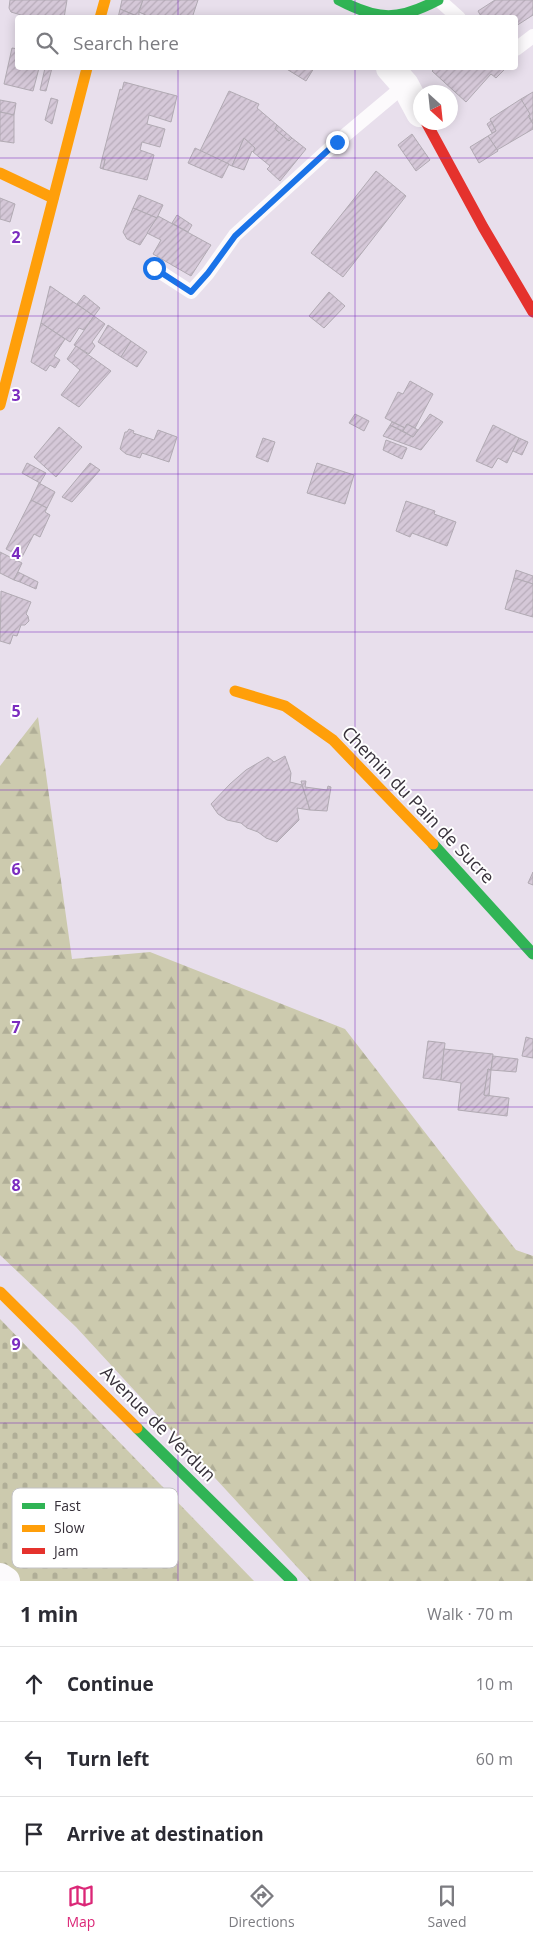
<!DOCTYPE html>
<meta charset="utf-8">
<style>
:root{--surface:#fff;--page:#f2f2f3;--text:#2b2b33;--muted:#7c7c81;--line:#e1e1e2;--accent:#db2777}
body{margin:0;font-family:"Open Sans",sans-serif;background:var(--page);color:var(--text)}
.compass{position:absolute;left:413px;top:85px;width:45px;height:45px;border-radius:50%;background:var(--surface);box-shadow:0 2px 12px #0003;rotate:153deg}
.stop{position:absolute;width:15px;height:15px;margin:-11px;border:4px solid #1a73e8;border-radius:50%;background:#fff}
.stop.end{background:#1a73e8;border-color:#fff;box-shadow:0 1px 5px #0008}
.list{margin:0;padding:0;list-style:none}
h2{display:flex;justify-content:space-between;align-items:center;height:65px;margin:0;padding:0 20px;font-size:21px}
h2 small{font-size:16px;font-weight:400;color:var(--muted)}
.list li{display:grid;grid-template-columns:32px 1fr auto;gap:15px;align-items:center;box-sizing:border-box;height:75px;padding:0 20px;border-top:1px solid var(--line)}
.list b{display:block;font-size:19px;white-space:nowrap}
.list em{font-size:16px;font-style:normal;color:var(--muted)}
.icon{flex:none;width:28px;height:28px;fill:none;stroke:currentColor;stroke-width:2;stroke-linecap:round;stroke-linejoin:round}
.map{position:relative;flex:none;width:533px;height:1581px;overflow:hidden}
.search{position:absolute;background:var(--surface);box-shadow:0 2px 12px #0003;left:15px;right:15px;top:15px;height:55px;display:flex;align-items:center;gap:12px;box-sizing:border-box;padding:0 18px;border-radius:5px;color:var(--muted);font-size:19px}
.sheet{height:290px;background:var(--surface)}
nav{display:flex;justify-content:space-around;align-items:center;box-sizing:border-box;height:70px;border-top:1px solid var(--line);background:var(--surface);font-size:14px;color:var(--muted)}
nav a{display:grid;justify-items:center;gap:2px}
nav .on{color:var(--accent)}
.map>svg:first-child{display:block}
.forest{fill:url(#forest-firs)}
.cemetery{fill:url(#cemetery-stones)}
.building{fill:url(#building-hatch);stroke:#b1aab3}
.lines{fill:none;stroke-linecap:round;stroke-linejoin:round}
.lane{stroke:#fcfafc;stroke-width:14}
.street{stroke:#fcfafc;stroke-width:28}
.fast{stroke:#30b455;stroke-width:11}
.slow{stroke:#ff9f0a;stroke-width:11}
.jam{stroke:#e5322d;stroke-width:11}
.route{stroke:#1a73e8;stroke-width:6}
.grid{fill:none;stroke:#7b2cbf;stroke-width:1;stroke-opacity:0.55}
.labels{text-anchor:middle;stroke-width:4;stroke-linejoin:round;paint-order:stroke}
.street-label{font-size:18px;fill:#38323b;stroke:#fff}
.key{fill:#fff;stroke:#c3c2c4;stroke-width:1}
.key-label{font-size:14px;fill:#38323b}
.grid-label{font-size:16px;text-anchor:middle;font-weight:bold;fill:#7b2cbf;stroke:#fff;stroke-width:4;stroke-linejoin:round;paint-order:stroke}
</style>
<div class="map">
<svg width="533" height="1581" viewBox="0 0 533 1581">
<defs>
<pattern id="forest-firs" width="22" height="20" patternUnits="userSpaceOnUse" patternTransform="scale(1.25)"><rect width="22" height="20" fill="#cccaae"/><path d="M5 1l3.5 6h-7zM16 11l3.5 6h-7z" fill="#b0ae97"/></pattern>
<pattern id="cemetery-stones" width="16" height="16" patternUnits="userSpaceOnUse" patternTransform="scale(1.25)"><rect width="16" height="16" fill="#cccaae"/><path d="M2 7V4a2 2 0 0 1 4 0v3zM10 15v-3a2 2 0 0 1 4 0v3z" fill="#b0ae97"/></pattern>
<pattern id="building-hatch" width="6" height="6" patternUnits="userSpaceOnUse" patternTransform="scale(1.25)"><rect width="6" height="6" fill="#d5c8d8"/><path d="M-1 1l2-2M0 6l6-6M5 7l2-2" fill="none" stroke="#b8acba"/></pattern>
</defs>
<rect width="100%" height="100%" fill="#e8dfec"/>
<!-- forest -->
<path class="forest" d="M38 717 72 959 150 952 345 1029 516 1250 533 1256V1581H310L76 1327 0 1255V766Z"/>
<!-- cemetery -->
<path class="cemetery" d="M0 1319 254 1581H15L0 1572Z"/>
<!-- building -->
<g class="building">
<path d="M10 0H67L64 18H31L11 12 9 8Z"/>
<path d="M122 0H143L139 10V17L120 9Z"/>
<path d="M143 0H198L192 18H152L139 12Z"/>
<path d="M495 0H533V15L516 26V18H482L478 11Z"/>
<path d="M120 9 139 17 141 18H118Z"/>
<path d="M12 48 18 49V68H39L33 91 4 84Z"/>
<path d="M45 68H52L46 91 40 90Z"/>
<path d="M285 68H314L306 81Z"/>
<path d="M435 68H501L504 70 496 78 491 74 466 102 432 71Z"/>
<path d="M124 82 177 96 171 122 149 115 147 124 165 129 160 147 142 142 140 150 154 155 147 180 103 169 105 159H102L120 89 122 90Z"/>
<path d="M229 91 259 104 257 108 277 125 275 129 289 141 292 138 306 149 280 181 267 169 270 166 253 152 255 148 244 138 232 166 200 151Z"/>
<path d="M533 92V124L521 99Z"/>
<path d="M51 98 58 100 52 124 45 120Z"/>
<path d="M521 99 530 114 528 116 533 124V129L497 150 488 136 496 131 490 119Z"/>
<path d="M0 100 16 103 14 115 0 112Z"/>
<path d="M0 112 14 115V143L0 141Z"/>
<path d="M491 121 496 131 492 133 487 124Z"/>
<path d="M277 125 292 138 289 141 275 129Z"/>
<path d="M412 134 430 160 416 171 398 145Z"/>
<path d="M488 136 498 151 479 163 470 147Z"/>
<path d="M244 138 255 148 253 152 252 151 244 170 232 166Z"/>
<path d="M195 148 229 164 222 178 188 163Z"/>
<path d="M102 159H105L103 169 100 168Z"/>
<path d="M376 171 406 196 343 277 311 253Z"/>
<path d="M139 195 163 205 157 218 133 208Z"/>
<path d="M0 198 15 204 10 222 0 219Z"/>
<path d="M133 208 157 218 140 245 127 239 123 232Z"/>
<path d="M177 215 192 225 188 232 172 223Z"/>
<path d="M158 216 211 245 191 276 153 254 161 240 147 233Z"/>
<path d="M50 286 94 316 84 330 79 328 70 342 41 323Z"/>
<path d="M329 292 345 306 324 328 309 316Z"/>
<path d="M84 295 100 308 94 316 77 304Z"/>
<path d="M94 316 105 324 92 342 95 346 89 354 74 345Z"/>
<path d="M41 323 65 339 54 356 60 360 55 368 50 365 46 371 31 362Z"/>
<path d="M108 325 131 341 121 357 98 342Z"/>
<path d="M131 341 147 352 137 367 121 357Z"/>
<path d="M76 346 111 371 79 407 61 395 80 370 67 359Z"/>
<path d="M410 381 433 394 415 428 407 424 405 428 385 418 398 392 403 394Z"/>
<path d="M355 414 369 421 364 431 349 423Z"/>
<path d="M430 414 443 422 421 450 383 436 390 425 413 437Z"/>
<path d="M392 422 405 428 403 431 390 425Z"/>
<path d="M407 424 418 430 413 437 403 431Z"/>
<path d="M493 425 519 438 507 463 498 458 492 468 476 461Z"/>
<path d="M59 427 82 447 56 477 34 457Z"/>
<path d="M129 429 134 431 133 433 154 440 158 430 177 437 169 462 142 453 140 458 126 454 120 449 125 432H127Z"/>
<path d="M263 438 275 442 268 462 256 457Z"/>
<path d="M519 438 528 442 522 455 513 451Z"/>
<path d="M386 440 407 448 402 459 383 450Z"/>
<path d="M27 463 46 473 40 483 22 473Z"/>
<path d="M90 463 100 470 72 502 62 497Z"/>
<path d="M317 463 354 475 345 504 307 493Z"/>
<path d="M39 483 55 492 47 508 31 500Z"/>
<path d="M31 500 47 508 45 512 50 515 40 537 34 534 22 557 6 549Z"/>
<path d="M406 501 435 511 434 514 456 522 447 546 412 533 410 537 396 531Z"/>
<path d="M0 552 22 563 14 580 0 573Z"/>
<path d="M516 570 533 576V584L514 578Z"/>
<path d="M18 572 24 575 20 582 14 580Z"/>
<path d="M24 575 38 582 36 589 20 582Z"/>
<path d="M514 578 533 584V617L505 609Z"/>
<path d="M1 591 31 602 26 614 28 616 29 621 25 625H21L17 636 13 635 10 644 0 641Z"/>
<path d="M285 756 291 773 290 782 302 785 310 810 297 808 299 820 277 842 266 838 258 832 247 828 241 823 227 820 218 814 211 804 230 784 246 770 268 757 274 762Z"/>
<path d="M301 781H306L305 787 327 790 328 786 331 787 327 811 310 810Z"/>
<path d="M533 872V885L528 883Z"/>
<path d="M526 1037 533 1039V1058L522 1056Z"/>
<path d="M428 1041 445 1043 441 1080 423 1078Z"/>
<path d="M444 1049 493 1054 491 1070 488 1069 484 1095 509 1098 507 1116 458 1110 461 1083 441 1080Z"/>
<path d="M493 1056 518 1059 516 1072 491 1070Z"/>
<path d="M488 1069 491 1070 489 1096 484 1095Z"/>
</g>
<g class="lines">
<!-- lane -->
<g class="lane">
<path d="M439 0 459 18"/>
<path d="M516 49 533 36"/>
<path d="M154 268 191 292 208 273 235 235 337 142 405 85"/>
</g>
<!-- street -->
<g class="street">
<path d="M390 68 405 85 420 113"/>
<path d="M0 1577 6 1581"/>
</g>
<!-- fast -->
<g class="fast">
<path d="M339 0C379 21 398 21 438 0"/>
<path d="M433 844 533 954"/>
<path d="M137 1428 292 1581"/>
</g>
<!-- slow -->
<g class="slow">
<path d="M100 18 105 0"/>
<path d="M0 173 53 198"/>
<path d="M0 405 87 68"/>
<path d="M235 691 285 706 333 740 433 844"/>
<path d="M0 1292 137 1428"/>
</g>
<!-- jam -->
<path class="jam" d="M426 122 483 227 533 312"/>
</g>
<g class="lines">
<!-- route -->
<path class="route" d="M154 268 191 292 208 273 235 236 337 142"/>
</g>
<!-- grid -->
<path class="grid" d="M178 0V18M355 0V18M178 68V1581M355 68V1581M0 158H533M0 316H533M0 474H533M0 632H533M0 790H533M0 949H533M0 1107H533M0 1265H533M0 1423H533"/>
<g class="labels">
<!-- street labels -->
<g class="street-label">
<text transform="translate(418 805) rotate(46)" y="6">Chemin du Pain de Sucre</text>
<text transform="translate(158 1424) rotate(45)" y="6">Avenue de Verdun</text>
</g>
</g>
<!-- legend -->
<rect x="12" y="1488" width="166" height="80" rx="8" class="key"/>
<rect x="22" y="1503" width="23" height="6" fill="#30b455"/>
<rect x="22" y="1525" width="23" height="7" fill="#ff9f0a"/>
<rect x="22" y="1548" width="23" height="6" fill="#e5322d"/>
<g class="key-label">
<text x="54" y="1511">Fast</text>
<text x="54" y="1533">Slow</text>
<text x="54" y="1556">Jam</text>
</g>
<g class="grid-label">
<text x="16" y="243">2</text>
<text x="16" y="401">3</text>
<text x="16" y="559">4</text>
<text x="16" y="717">5</text>
<text x="16" y="875">6</text>
<text x="16" y="1033">7</text>
<text x="16" y="1191">8</text>
<text x="16" y="1350">9</text>
</g>
</svg>
<svg class="compass" viewBox="-18 -18 36 36"><path d="M0-13l5 13h-10z" fill="#e53935"/><path d="M0 13l5-13h-10z" fill="#7c7c81"/></svg>
<div class="stop" style="left:154px;top:268px"></div>
<div class="stop end" style="left:337px;top:142px"></div>
<div class="search"><svg class="icon" aria-label="search" viewBox="0 0 24 24"><circle cx="10" cy="10" r="6"/><path d="M15 15l6 6"/></svg>Search here</div>
</div>
<section class="sheet">
<h2>1 min<small>Walk · 70 m</small></h2>
<ul class="list">
<li><svg class="icon" aria-label="ahead" viewBox="0 0 24 24"><path d="M12 20V5M6 11l6-6 6 6"/></svg><div><b>Continue</b></div><em>10 m</em></li>
<li><svg class="icon" aria-label="left" viewBox="0 0 24 24"><path d="M17 20v-9H6M10 6l-5 5 5 5"/></svg><div><b>Turn left</b></div><em>60 m</em></li>
<li><svg class="icon" aria-label="arrive" viewBox="0 0 24 24"><path d="M6 21V4h12l-3 4 3 4H6"/></svg><div><b>Arrive at destination</b></div></li>
</ul>
</section>
<nav>
<a class="on"><svg class="icon" aria-label="map" viewBox="0 0 24 24"><path d="M3 6l6-2 6 2 6-2v14l-6 2-6-2-6 2zM9 4v14M15 6v14"/></svg>Map</a>
<a><svg class="icon" aria-label="directions" viewBox="0 0 24 24"><path d="M12 3l9 9-9 9-9-9zM9 14v-3h6M13 9l2 2-2 2"/></svg>Directions</a>
<a><svg class="icon" aria-label="saved" viewBox="0 0 24 24"><path d="M7 4h10v16l-5-4-5 4z"/></svg>Saved</a>
</nav>
